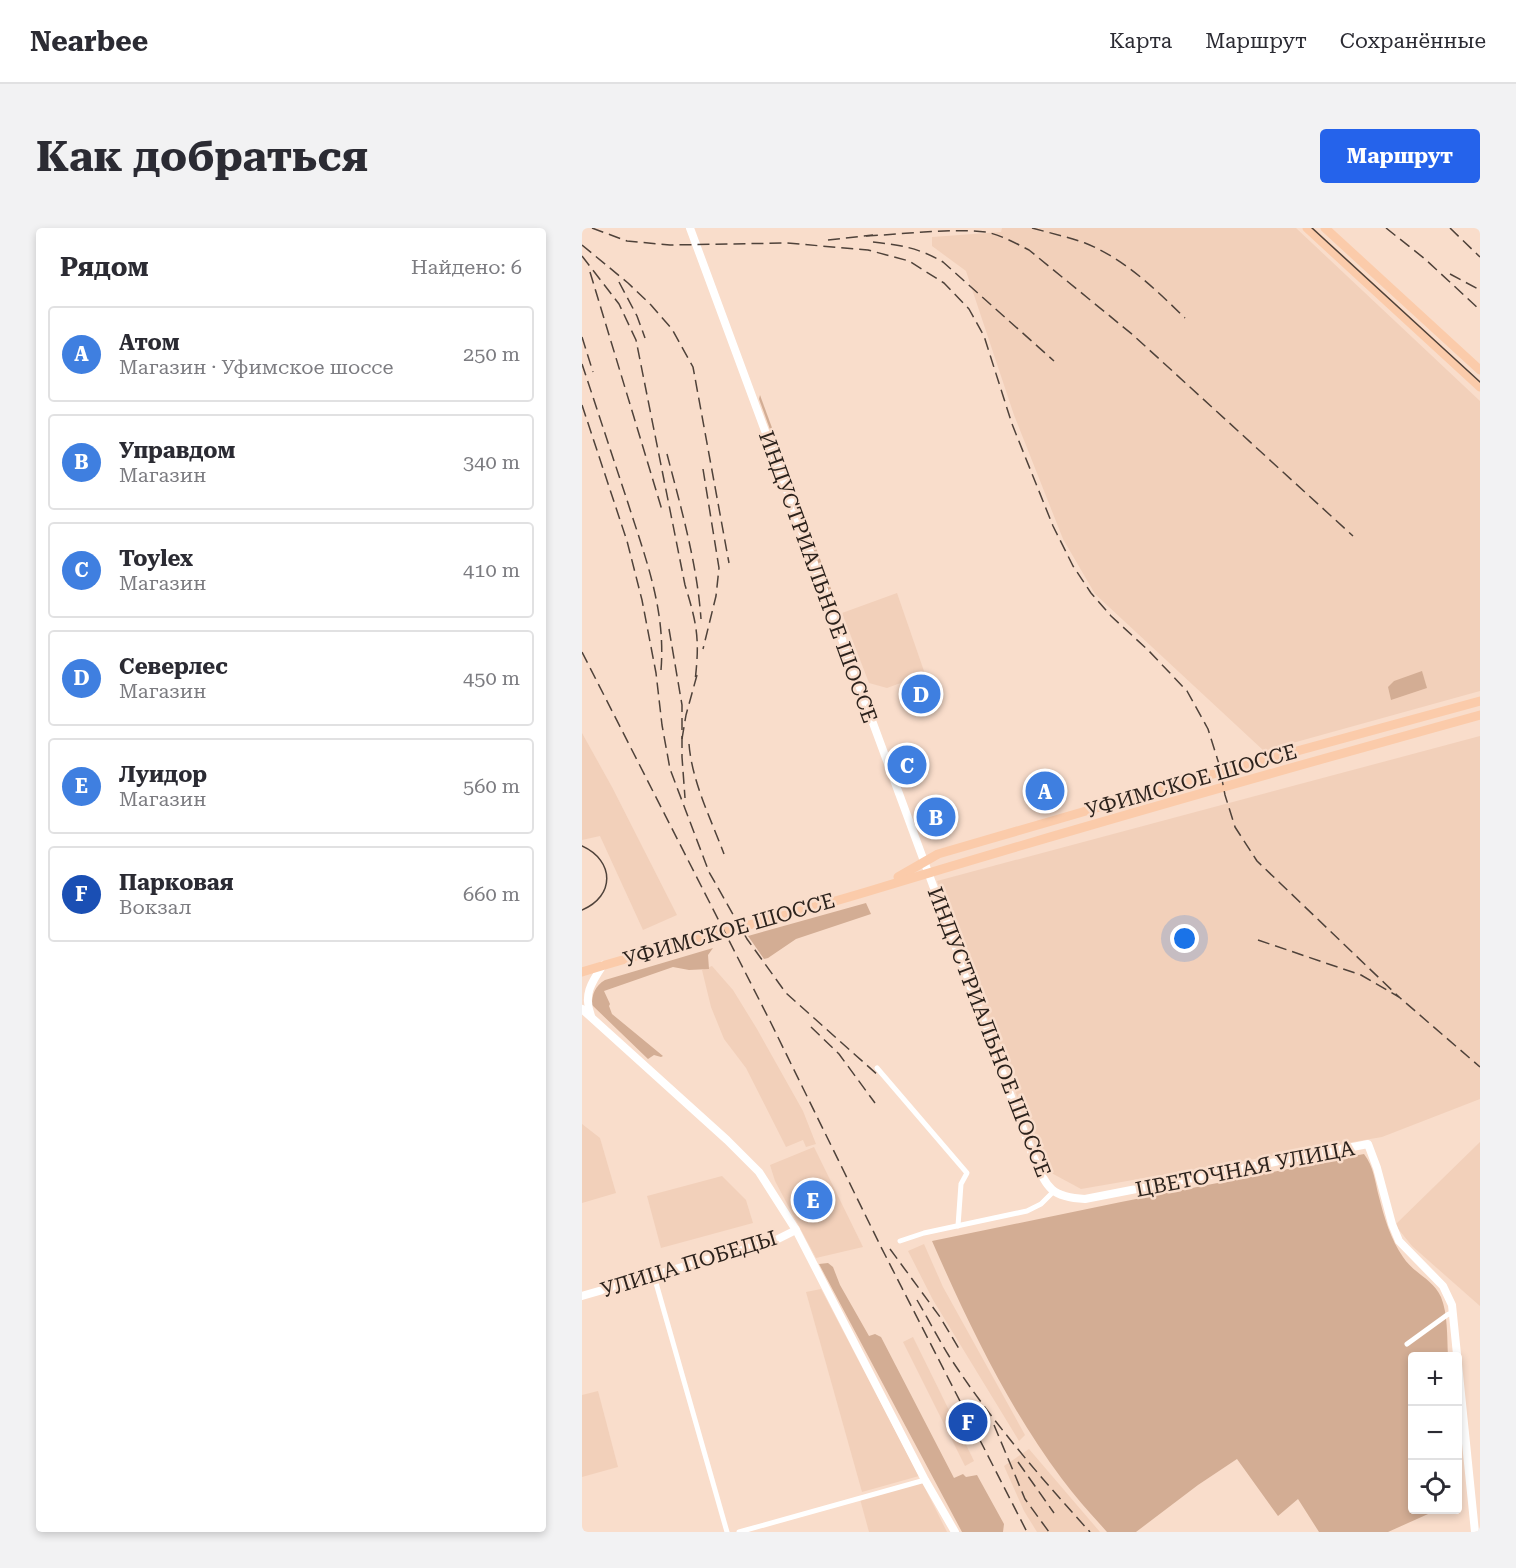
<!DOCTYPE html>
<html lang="ru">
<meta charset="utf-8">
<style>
:root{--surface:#fff;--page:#f2f2f3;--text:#2b2b33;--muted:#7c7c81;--line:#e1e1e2;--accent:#2563eb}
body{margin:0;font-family:"Roboto Serif",serif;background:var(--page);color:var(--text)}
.controls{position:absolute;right:18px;bottom:18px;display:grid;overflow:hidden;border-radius:6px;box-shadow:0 3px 9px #0003}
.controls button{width:54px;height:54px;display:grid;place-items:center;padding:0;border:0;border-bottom:2px solid var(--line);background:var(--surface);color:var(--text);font:30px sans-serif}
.you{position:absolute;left:603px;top:711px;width:21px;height:21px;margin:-15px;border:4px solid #fff;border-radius:50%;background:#1a73e8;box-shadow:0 0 0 9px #1a73e833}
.badge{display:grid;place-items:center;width:39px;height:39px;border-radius:50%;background:var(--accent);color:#fff;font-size:20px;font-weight:700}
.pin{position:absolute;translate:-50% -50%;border:3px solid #fff;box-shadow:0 2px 6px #0006}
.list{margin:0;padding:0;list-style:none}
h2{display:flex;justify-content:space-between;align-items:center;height:78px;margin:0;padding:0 24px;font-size:26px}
h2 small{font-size:20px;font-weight:400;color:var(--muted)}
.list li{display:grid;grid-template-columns:39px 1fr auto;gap:18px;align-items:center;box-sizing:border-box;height:96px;margin:0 12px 12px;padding:0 12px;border:2px solid var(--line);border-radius:6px}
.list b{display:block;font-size:22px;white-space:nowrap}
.list p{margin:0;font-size:20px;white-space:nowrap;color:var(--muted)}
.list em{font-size:20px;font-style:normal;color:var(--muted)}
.icon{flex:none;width:33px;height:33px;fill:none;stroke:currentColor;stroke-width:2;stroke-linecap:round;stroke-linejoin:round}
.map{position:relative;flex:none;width:898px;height:1304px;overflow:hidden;border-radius:6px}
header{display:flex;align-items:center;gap:36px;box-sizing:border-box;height:84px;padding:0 30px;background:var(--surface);border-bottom:2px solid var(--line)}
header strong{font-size:28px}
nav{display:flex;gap:33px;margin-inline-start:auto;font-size:21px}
.intro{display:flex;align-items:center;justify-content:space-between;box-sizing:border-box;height:144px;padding:0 36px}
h1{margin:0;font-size:42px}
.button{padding:15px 27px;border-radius:6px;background:var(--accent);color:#fff;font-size:21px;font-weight:700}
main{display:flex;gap:36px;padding:0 36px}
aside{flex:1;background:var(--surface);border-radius:6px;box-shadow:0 3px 9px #0003}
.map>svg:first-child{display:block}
.built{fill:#f2d0ba}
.green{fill:#d3ad94}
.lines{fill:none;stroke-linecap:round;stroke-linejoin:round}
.street{stroke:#fff;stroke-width:5}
.secondary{stroke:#fff;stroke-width:8}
.primary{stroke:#fbcbaa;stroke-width:9}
.tram{stroke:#4f423a;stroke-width:1.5}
.rail{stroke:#4f423a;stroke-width:1.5;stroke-dasharray:12 6;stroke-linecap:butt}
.labels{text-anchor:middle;stroke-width:5;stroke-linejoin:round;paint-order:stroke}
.street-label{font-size:21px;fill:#2d231d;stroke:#f9ddcb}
</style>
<header>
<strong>Nearbee</strong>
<nav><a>Карта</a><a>Маршрут</a><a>Сохранённые</a></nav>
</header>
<div class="intro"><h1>Как добраться</h1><a class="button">Маршрут</a></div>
<main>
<aside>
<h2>Рядом<small>Найдено: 6</small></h2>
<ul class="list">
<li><span class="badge" style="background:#3f7fe0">A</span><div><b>Атом</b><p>Магазин · Уфимское шоссе</p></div><em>250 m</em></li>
<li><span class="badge" style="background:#3f7fe0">B</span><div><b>Управдом</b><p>Магазин</p></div><em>340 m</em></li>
<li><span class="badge" style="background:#3f7fe0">C</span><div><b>Toylex</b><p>Магазин</p></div><em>410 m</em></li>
<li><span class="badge" style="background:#3f7fe0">D</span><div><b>Северлес</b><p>Магазин</p></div><em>450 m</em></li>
<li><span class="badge" style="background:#3f7fe0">E</span><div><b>Луидор</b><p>Магазин</p></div><em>560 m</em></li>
<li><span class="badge" style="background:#1a4fb4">F</span><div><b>Парковая</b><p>Вокзал</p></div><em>660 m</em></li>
</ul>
</aside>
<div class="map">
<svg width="898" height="1304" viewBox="0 0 898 1304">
<rect width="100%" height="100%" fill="#f9ddcb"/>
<!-- built -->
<g class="built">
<path d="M420 0H714L898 173V463L682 523 513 366 481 311 432 187 384 43 350 18V9L419 4Z"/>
<path d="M315 365 343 446 305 460 287 455 260 385Z"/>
<path d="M0 505 30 559 95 687 61 702 18 608 0 612Z"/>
<path d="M898 508V871L800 909 499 961 462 941 355 653Z"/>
<path d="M130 738 151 762 175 801 221 883 234 916 224 919 221 912 204 919 164 840 142 811 129 779 120 742Z"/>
<path d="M0 896 18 910 34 965 0 975Z"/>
<path d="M898 914V1078L830 1018 813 997Z"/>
<path d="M232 919 281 1019 234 1030 193 953 188 937Z"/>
<path d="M140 948 164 972 171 995 79 1020 65 968Z"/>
<path d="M342 1016 361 1059 443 1207 437 1213 351 1072 326 1023Z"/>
<path d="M239 1061 337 1248 280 1264 224 1064Z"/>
<path d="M331 1109 392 1233 383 1238 321 1114Z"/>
<path d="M16 1163 36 1239 0 1249V1167Z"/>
<path d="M447 1221 518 1304H455L442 1283 422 1238Z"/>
<path d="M340 1254 365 1304H287L278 1271Z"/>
</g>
<!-- green -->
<g class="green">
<path d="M178 167 259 388 256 389 177 171Z"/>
<path d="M840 443 845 460 809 472 806 459 812 453Z"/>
<path d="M284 675 289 686 214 711 186 730 182 731 166 708Z"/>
<path d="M131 720 126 727 127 741 107 742 91 739 22 763 28 776 27 778 30 786 81 828 79 829 72 827 66 831 10 777C10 766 13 758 23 752Z"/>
<path d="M782 926C792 939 793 954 797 969 802 989 809 1012 821 1029 831 1045 851 1051 859 1069 866 1086 865 1110 866 1128H830V1282H855L806 1304H737L716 1271 696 1288 655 1231 616 1257 554 1304H525C510 1287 494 1270 480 1251 426 1179 386 1095 350 1013L539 974Z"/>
<path d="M246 1035 251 1039 258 1057 287 1108 293 1106 299 1109 372 1250 381 1246 384 1249 395 1247 422 1296 421 1304H380L237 1036Z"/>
</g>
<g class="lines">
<!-- street -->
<g class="street">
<path d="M295 840 385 945 379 956 376 998"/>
<path d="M318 1013 342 1005 445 983 459 976 471 964"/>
<path d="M72 1048 145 1304"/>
<path d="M825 1116 865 1087 871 1084"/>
<path d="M157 1304 343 1252"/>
</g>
<!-- secondary -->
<g class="secondary">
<path d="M108 0 451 928C465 959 467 969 503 971L786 916 795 940 810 996 817 1013 861 1058 870 1077 893 1304"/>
<path d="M0 781 145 912 177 944 214 1002 343 1252 373 1304"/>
<path d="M9 788C1 767 9 755 21 737"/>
<path d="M0 1068 194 1012 214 1002"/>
</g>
<!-- primary -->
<g class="primary">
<path d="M725 0 898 159"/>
<path d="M743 0 898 142"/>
<path d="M316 649 356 626 638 544 898 473"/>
<path d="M0 744C97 714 196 691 294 661 494 600 696 543 898 487"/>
</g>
<!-- tram -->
<g class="tram">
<path d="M730 0 898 154"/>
<path d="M0 618C33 633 33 668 0 682"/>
</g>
<!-- rail -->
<g class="rail">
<path d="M10 0 45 13 88 17 205 15 286 22 327 33 362 55 387 81 402 108 430 196 471 298 491 338 509 365 529 388 566 422 605 463 626 501 637 536 643 567 653 599 675 633 817 769"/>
<path d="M450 0C468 5 486 9 503 15 543 31 573 61 603 90"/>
<path d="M804 0 843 31 898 82"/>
<path d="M868 0 898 29"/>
<path d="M284 8C324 6 366 0 404 4 419 7 433 15 447 22L551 107 771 308"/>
<path d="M246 12 291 7"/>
<path d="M291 14C319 17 337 20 361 34L472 133"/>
<path d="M0 17 46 55 69 77 90 101 111 139 147 335"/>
<path d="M0 28 37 76 54 112 103 357C115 396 118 411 113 453"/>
<path d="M8 44 80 282"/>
<path d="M868 46 898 62"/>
<path d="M37 54 55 88 63 110"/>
<path d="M0 109 11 144"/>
<path d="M0 136C15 181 30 227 45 272 63 329 84 381 79 442"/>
<path d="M0 177 45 313 60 372 74 445 80 497 88 541 127 644 165 711 204 765 298 849"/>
<path d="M85 226C99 280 115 335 119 391"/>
<path d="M121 241 137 340 134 368 121 421"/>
<path d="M87 401 100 477V529L103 570"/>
<path d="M0 424 188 793 299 1019 445 1304"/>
<path d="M100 511 104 487 115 447"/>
<path d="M107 516C110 554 129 591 142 626"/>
<path d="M676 712 779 747 817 769 898 839"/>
<path d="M229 799 257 826 293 875"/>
<path d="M308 1021 358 1089 379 1124"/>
<path d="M335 1072C346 1091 356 1110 367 1128 408 1191 458 1249 508 1304"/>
<path d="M412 1197 443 1271 467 1304"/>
<path d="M436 1234 472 1285"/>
</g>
</g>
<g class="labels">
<!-- street labels -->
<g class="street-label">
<text transform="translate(236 349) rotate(70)" y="7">ИНДУСТРИАЛЬНОЕ ШОССЕ</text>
<text transform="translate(609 553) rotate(-16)" y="7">УФИМСКОЕ ШОССЕ</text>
<text transform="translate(147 702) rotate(-16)" y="7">УФИМСКОЕ ШОССЕ</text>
<text transform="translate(407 804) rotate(69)" y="7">ИНДУСТРИАЛЬНОЕ ШОССЕ</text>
<text transform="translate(663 941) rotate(-11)" y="7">ЦВЕТОЧНАЯ УЛИЦА</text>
<text transform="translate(107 1036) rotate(-17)" y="7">УЛИЦА ПОБЕДЫ</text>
</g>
</g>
</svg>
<div class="controls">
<button>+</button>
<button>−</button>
<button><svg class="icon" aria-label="locate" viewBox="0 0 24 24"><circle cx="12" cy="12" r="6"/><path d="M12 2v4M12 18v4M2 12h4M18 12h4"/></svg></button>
</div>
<div class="you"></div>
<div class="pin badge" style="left:463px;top:563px;background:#3f7fe0">A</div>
<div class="pin badge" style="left:354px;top:589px;background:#3f7fe0">B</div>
<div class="pin badge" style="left:325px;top:537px;background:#3f7fe0">C</div>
<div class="pin badge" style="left:339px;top:466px;background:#3f7fe0">D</div>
<div class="pin badge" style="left:231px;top:972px;background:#3f7fe0">E</div>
<div class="pin badge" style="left:386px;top:1194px;background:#1a4fb4">F</div>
</div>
</main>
